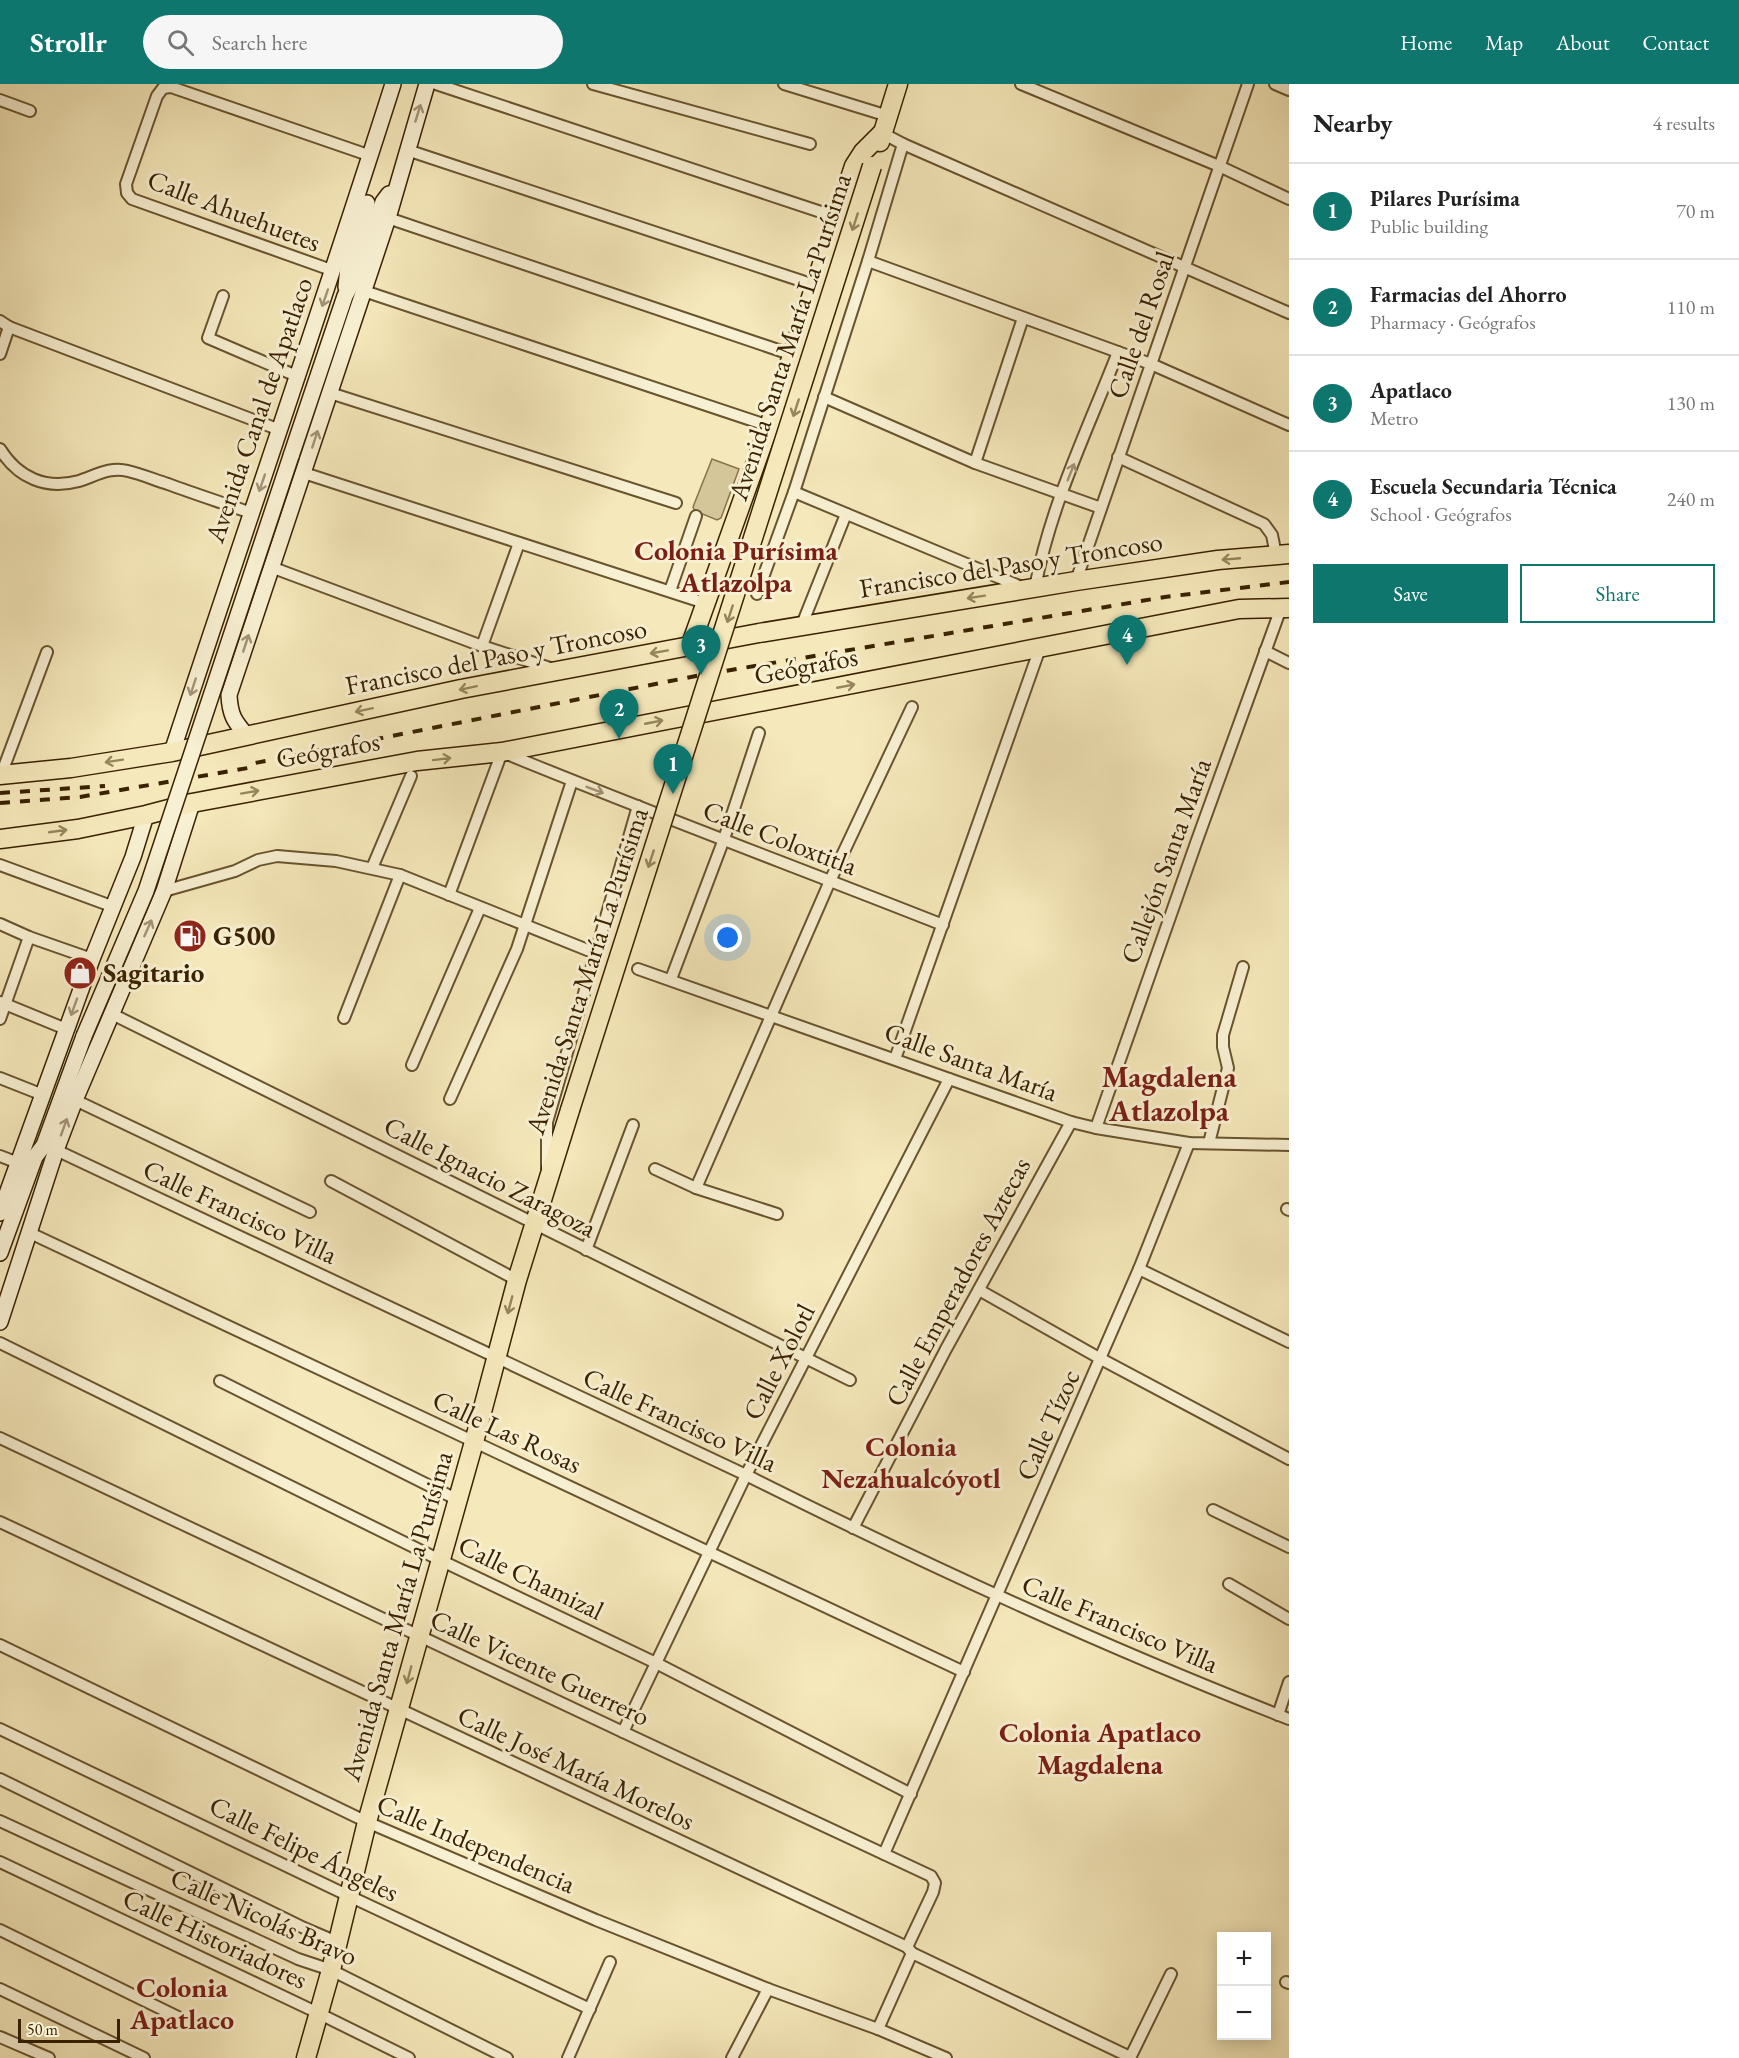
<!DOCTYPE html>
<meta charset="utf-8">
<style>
:root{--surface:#fff;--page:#f6f6f6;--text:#222;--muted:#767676;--line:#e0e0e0;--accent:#0f766e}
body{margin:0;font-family:"EB Garamond",serif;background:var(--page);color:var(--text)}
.controls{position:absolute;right:18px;bottom:18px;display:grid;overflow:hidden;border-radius:0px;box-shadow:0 3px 15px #0003}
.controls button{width:54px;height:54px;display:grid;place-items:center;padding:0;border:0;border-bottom:2px solid var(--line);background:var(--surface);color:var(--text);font:30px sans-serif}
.scale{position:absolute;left:18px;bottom:15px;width:102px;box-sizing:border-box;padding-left:6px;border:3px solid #392200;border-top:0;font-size:16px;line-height:21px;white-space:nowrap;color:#392200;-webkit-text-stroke:4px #f8f0d2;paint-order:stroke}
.you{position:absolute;left:728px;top:854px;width:21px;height:21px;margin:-15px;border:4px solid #fff;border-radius:50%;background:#1a73e8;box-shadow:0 0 0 9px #1a73e833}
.badge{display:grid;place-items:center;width:39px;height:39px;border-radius:50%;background:var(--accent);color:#fff;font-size:20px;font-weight:700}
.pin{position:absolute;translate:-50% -50px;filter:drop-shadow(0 2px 3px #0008)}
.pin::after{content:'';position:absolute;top:32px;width:21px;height:18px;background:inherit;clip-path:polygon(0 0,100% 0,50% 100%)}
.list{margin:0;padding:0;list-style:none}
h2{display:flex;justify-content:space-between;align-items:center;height:78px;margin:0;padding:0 24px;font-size:26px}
h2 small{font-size:20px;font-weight:400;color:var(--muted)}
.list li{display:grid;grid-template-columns:39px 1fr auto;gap:18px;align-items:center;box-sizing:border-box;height:96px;padding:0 24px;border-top:2px solid var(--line)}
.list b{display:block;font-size:22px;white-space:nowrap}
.list p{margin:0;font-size:20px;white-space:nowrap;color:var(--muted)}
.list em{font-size:20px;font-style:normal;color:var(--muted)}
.actions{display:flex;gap:12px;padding:18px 24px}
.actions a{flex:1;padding:14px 0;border:2px solid var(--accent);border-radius:0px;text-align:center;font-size:21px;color:var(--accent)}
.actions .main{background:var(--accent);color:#fff}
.icon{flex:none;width:33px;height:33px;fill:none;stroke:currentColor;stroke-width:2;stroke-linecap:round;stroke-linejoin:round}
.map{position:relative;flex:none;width:1289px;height:1974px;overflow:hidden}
header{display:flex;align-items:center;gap:36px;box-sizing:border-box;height:84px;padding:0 30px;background:var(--accent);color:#fff}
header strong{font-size:28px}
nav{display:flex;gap:33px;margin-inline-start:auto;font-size:21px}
.search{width:420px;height:54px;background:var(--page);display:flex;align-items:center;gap:15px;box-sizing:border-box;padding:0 21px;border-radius:33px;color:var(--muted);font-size:22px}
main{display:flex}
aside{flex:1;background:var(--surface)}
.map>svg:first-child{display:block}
.green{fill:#d5c69a;stroke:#87744d;stroke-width:1.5}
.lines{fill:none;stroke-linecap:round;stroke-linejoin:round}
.street-casing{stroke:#68542e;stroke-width:14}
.secondary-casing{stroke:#392200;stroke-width:18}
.primary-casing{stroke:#392200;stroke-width:21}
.street{stroke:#f8f0d2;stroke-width:10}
.secondary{stroke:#f8f0d2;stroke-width:15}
.primary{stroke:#f5e8ba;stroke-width:18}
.rail{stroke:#392200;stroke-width:4;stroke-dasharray:10 10;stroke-linecap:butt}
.secondary-bridge-casing{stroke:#392200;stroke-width:18;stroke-linecap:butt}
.primary-bridge-casing{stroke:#392200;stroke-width:21;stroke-linecap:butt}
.secondary-bridge{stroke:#f8f0d2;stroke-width:15}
.primary-bridge{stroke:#f5e8ba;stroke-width:18}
.oneway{stroke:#a29374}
.oneway2{stroke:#97855d}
.labels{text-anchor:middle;stroke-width:6;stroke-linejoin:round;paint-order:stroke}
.street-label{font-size:27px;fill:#392200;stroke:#f8f0d2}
.poi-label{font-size:27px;font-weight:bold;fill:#392200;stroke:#f8f0d2;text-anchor:start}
.neighbourhood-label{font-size:28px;font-weight:bold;fill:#7a1f14;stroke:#f8f0d2}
.quarter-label{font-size:30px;font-weight:bold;fill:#7a1f14;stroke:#f8f0d2}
</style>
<header>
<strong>Strollr</strong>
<div class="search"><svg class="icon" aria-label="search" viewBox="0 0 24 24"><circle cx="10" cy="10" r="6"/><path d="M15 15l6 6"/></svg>Search here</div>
<nav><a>Home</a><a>Map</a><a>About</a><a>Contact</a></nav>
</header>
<main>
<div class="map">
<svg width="1289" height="1974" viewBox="0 0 1289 1974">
<rect width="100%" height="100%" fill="#f5e8ba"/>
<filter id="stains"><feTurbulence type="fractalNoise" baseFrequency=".00333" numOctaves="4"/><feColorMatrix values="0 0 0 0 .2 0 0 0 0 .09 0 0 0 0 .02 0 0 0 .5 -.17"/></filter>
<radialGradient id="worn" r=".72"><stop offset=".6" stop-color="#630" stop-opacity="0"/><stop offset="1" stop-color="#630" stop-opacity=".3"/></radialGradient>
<!-- green -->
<path class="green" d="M712 375 739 385 721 434 717 436 695 427 693 423Z"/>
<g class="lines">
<defs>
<g id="street">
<path d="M436 0 836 133"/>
<path d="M593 0 810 60"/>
<path d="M784 0 888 32"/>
<path d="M1021 0 1219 82 1289 115"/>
<path d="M1275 0 1289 6"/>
<path d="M0 16 30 27"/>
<path d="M882 49 903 60 1289 229"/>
<path d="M407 66 814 201"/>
<path d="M388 134 793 271"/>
<path d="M868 177 1151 280 1289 341"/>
<path d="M334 187 132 115 127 109 126 100 157 12 163 4 171 3 371 72"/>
<path d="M364 207 769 342"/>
<path d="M223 212 208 254 299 293"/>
<path d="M0 237 9 243 280 346"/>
<path d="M0 270 9 243"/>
<path d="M330 309 676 419"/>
<path d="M824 313 975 379 1101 424"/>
<path d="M0 365C18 394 46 406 79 397 95 392 110 382 128 387 141 390 155 396 168 400 195 410 223 419 251 429"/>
<path d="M1118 373 1264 440 1272 451 1276 471"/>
<path d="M975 379 1023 234"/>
<path d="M304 389 705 519"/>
<path d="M794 408 1024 504"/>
<path d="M271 483 482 562 553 585"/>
<path d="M1076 497 1248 0"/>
<path d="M1035 504C1050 422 1088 345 1118 268"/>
<path d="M670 507 696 432"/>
<path d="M757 510 794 408 868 177 903 60"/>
<path d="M801 543 846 430"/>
<path d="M482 562 519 459"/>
<path d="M1265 567 1289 579"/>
<path d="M1 691 47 568"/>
<path d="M0 781 114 823"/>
<path d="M372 784 411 692"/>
<path d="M164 807 235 787 258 776 277 772 336 777 400 791 595 869"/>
<path d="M449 811 502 668C648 728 796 783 943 841"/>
<path d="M0 840 29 853 92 875"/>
<path d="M638 885 1071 1038 1096 1044 1189 1059 1289 1061"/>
<path d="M671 895 724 755 759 649"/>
<path d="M0 918 66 945"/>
<path d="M110 929 850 1296"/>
<path d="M344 934 400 791"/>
<path d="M0 935 29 853"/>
<path d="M895 975 1040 564"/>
<path d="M412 981 480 824"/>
<path d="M0 994 43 1011"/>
<path d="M450 1015 517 865 572 697"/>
<path d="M75 1016 310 1128"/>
<path d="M1096 1044 1196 759 1281 524"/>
<path d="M1209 1059 1228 984 1223 963V951L1243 883"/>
<path d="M56 1066 746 1391C924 1480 1104 1563 1289 1635"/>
<path d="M0 1072 18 1079"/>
<path d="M547 1084V1038L638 722"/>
<path d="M655 1085 696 1104 777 1130"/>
<path d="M331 1097 517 1196"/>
<path d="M696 1104 830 797 912 623"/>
<path d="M1287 1125 1289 1126"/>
<path d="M30 1149 964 1588"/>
<path d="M586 1166 633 1041"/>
<path d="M1139 1185 1289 1258"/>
<path d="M979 1206 1101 1275 1289 1375"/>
<path d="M0 1259 440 1476 656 1579 911 1710"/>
<path d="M220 1297 458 1416"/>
<path d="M0 1354 623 1648 931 1792 935 1799 933 1808 907 1863"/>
<path d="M1213 1426 1289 1463"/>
<path d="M0 1438 907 1863 912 1869 1130 1973"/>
<path d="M853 1444 946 1265 1071 1038"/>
<path d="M1229 1500 1289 1535"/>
<path d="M0 1561 367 1738 596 1836 768 1905 878 1945 946 1974"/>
<path d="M1278 1631 1289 1598"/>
<path d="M0 1645 349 1812 590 1925"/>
<path d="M623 1648 746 1391 949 995"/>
<path d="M0 1695 304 1844 337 1858"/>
<path d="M0 1737 298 1875 331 1886 507 1974"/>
<path d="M884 1770 1139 1185 1189 1059"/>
<path d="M0 1778 318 1929 409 1974"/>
<path d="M0 1846 178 1933"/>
<path d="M1286 1898 1289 1899"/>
<path d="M0 1905 144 1974"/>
<path d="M878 1945 912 1869"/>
<path d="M0 1953 49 1974"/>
<path d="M568 1974 610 1878"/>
<path d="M732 1974 768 1905"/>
<path d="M1130 1974 1171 1890"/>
</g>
<g id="secondary">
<path d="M346 203 348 183 367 119"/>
<path d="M291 372 345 212 359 185 383 118 389 110"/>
<path d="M247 652C234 637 230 631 229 611L388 134 427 0"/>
<path d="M172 668C245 445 322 224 393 0"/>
<path d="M0 1129 92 875 133 773 146 731"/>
<path d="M0 1169 35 1073 44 1061 84 952"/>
<path d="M0 1238 56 1066 75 1016 164 807 192 719"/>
</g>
<g id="primary">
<path d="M880 58 898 0"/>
<path d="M690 563 769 342 854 82 863 68 882 49"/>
<path d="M0 691 71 684 172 668 461 605 759 549 1076 497 1218 476 1289 470"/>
<path d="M0 755 78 745 146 731 192 719 417 677 502 668 1239 525 1289 524"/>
<path d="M306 1974 331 1886 367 1738 474 1358 517 1196 570 1026"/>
</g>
</defs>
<!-- street casing -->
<use href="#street" class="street-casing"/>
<!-- secondary casing -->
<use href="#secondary" class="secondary-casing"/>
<!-- primary casing -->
<use href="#primary" class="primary-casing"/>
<!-- street -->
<use href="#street" class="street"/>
<!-- secondary -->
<use href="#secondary" class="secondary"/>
<!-- primary -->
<use href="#primary" class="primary"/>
<!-- rail -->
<g class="rail">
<path d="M0 709 105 702"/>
<path d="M0 719 80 713 248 684 255 679 701 591 1165 513 1289 498"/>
</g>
<defs>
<path id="secondary-bridge" d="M84 952 146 807 291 372"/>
<path id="primary-bridge" d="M570 1026 872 82"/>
</defs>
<!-- secondary-bridge casing -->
<use href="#secondary-bridge" class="secondary-bridge-casing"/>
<!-- primary-bridge casing -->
<use href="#primary-bridge" class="primary-bridge-casing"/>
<!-- secondary-bridge -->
<use href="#secondary-bridge" class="secondary-bridge"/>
<!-- primary-bridge -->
<use href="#primary-bridge" class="primary-bridge"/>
</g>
<!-- one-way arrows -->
<defs><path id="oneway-shaft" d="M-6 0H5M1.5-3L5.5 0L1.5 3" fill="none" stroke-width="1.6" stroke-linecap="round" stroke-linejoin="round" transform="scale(1.5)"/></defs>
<g class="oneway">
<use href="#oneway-shaft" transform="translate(418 29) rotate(-73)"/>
<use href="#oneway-shaft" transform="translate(325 214) rotate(109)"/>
<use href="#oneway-shaft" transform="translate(315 355) rotate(-72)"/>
<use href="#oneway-shaft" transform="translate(1071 388) rotate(-68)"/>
<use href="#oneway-shaft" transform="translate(262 399) rotate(109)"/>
<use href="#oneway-shaft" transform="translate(246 559) rotate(-72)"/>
<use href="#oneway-shaft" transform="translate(193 603) rotate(108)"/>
<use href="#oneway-shaft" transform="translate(595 706) rotate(21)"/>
<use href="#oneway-shaft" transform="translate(148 844) rotate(-66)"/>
<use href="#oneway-shaft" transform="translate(74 923) rotate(110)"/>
<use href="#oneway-shaft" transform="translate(64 1043) rotate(-70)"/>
</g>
<g class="oneway2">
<use href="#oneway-shaft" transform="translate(855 138) rotate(108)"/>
<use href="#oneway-shaft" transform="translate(796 324) rotate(108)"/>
<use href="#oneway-shaft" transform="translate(1231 475) rotate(175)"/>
<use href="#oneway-shaft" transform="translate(976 513) rotate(171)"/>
<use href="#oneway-shaft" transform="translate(730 530) rotate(108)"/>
<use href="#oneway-shaft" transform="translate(659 568) rotate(170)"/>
<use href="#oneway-shaft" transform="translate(846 602) rotate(-11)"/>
<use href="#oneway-shaft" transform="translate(468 604) rotate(168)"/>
<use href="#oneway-shaft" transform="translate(364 626) rotate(168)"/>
<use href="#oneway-shaft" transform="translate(654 638) rotate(-11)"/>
<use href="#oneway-shaft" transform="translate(442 675) rotate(-7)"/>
<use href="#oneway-shaft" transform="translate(114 677) rotate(171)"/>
<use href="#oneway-shaft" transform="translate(250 708) rotate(-10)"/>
<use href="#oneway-shaft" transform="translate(58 747) rotate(-8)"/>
<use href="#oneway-shaft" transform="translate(651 775) rotate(108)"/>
<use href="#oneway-shaft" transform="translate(510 1221) rotate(105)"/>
<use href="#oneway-shaft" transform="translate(409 1591) rotate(105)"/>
</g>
<!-- icons -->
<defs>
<symbol id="fuel-disc" viewBox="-11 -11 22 22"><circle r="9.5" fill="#8f2418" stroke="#f8f0d2"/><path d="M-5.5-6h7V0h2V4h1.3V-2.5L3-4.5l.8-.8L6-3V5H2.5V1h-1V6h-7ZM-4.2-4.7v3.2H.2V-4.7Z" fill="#fff"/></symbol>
<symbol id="shop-disc" viewBox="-11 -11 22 22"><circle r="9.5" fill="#8f2418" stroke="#f8f0d2"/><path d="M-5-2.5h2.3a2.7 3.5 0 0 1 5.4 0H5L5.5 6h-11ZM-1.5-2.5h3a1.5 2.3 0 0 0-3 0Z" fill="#fff"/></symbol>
</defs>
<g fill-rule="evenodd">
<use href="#fuel-disc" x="171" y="833" width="38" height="38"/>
<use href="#shop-disc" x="61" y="870" width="38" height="38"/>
</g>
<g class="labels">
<!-- street labels -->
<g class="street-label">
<text transform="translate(234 127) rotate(21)" y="9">Calle Ahuehuetes</text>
<text transform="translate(1141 241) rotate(-71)" y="9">Calle del Rosal</text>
<text transform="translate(790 253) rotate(-72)" y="9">Avenida Santa María La Purísima</text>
<text transform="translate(259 326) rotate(-71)" y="9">Avenida Canal de Apatlaco</text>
<text transform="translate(1011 481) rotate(-9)" y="9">Francisco del Paso y Troncoso</text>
<text transform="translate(496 573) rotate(-11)" y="9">Francisco del Paso y Troncoso</text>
<text transform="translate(806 582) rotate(-11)" y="9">Geógrafos</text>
<text transform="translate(328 666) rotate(-10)" y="9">Geógrafos</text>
<text transform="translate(780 754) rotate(21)" y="9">Calle Coloxtitla</text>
<text transform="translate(1166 777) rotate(-70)" y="9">Callejón Santa María</text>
<text transform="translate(587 887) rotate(-72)" y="9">Avenida Santa María La Purísima</text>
<text transform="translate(971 978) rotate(20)" y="9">Calle Santa María</text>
<text transform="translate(490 1093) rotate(27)" y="9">Calle Ignacio Zaragoza</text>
<text transform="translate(240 1128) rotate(25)" y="9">Calle Francisco Villa</text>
<text transform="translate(958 1198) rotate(-62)" y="9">Calle Emperadores Aztecas</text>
<text transform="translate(779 1278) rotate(-63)" y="9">Calle Xolotl</text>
<text transform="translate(680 1336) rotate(25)" y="9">Calle Francisco Villa</text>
<text transform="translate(1048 1341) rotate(-66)" y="9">Calle Tízoc</text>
<text transform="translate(507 1348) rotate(25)" y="9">Calle Las Rosas</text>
<text transform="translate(531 1494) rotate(26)" y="9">Calle Chamizal</text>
<text transform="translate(397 1532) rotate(-74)" y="9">Avenida Santa María La Purísima</text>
<text transform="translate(1120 1540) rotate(23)" y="9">Calle Francisco Villa</text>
<text transform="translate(540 1584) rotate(25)" y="9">Calle Vicente Guerrero</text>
<text transform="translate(576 1684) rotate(25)" y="9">Calle José María Morelos</text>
<text transform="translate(476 1760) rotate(23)" y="9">Calle Independencia</text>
<text transform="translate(304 1765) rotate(26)" y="9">Calle Felipe Ángeles</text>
<text transform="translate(264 1833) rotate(24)" y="9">Calle Nicolás Bravo</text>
<text transform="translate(215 1855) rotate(25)" y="9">Calle Historiadores</text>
</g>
<!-- poi labels -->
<g class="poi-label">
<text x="213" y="861">G500</text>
<text x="103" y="898">Sagitario</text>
</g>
<!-- neighbourhood labels -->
<g class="neighbourhood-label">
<text x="736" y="476">Colonia Purísima<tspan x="736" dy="32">Atlazolpa</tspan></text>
<text x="911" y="1372">Colonia<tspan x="911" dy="32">Nezahualcóyotl</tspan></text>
<text x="1100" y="1658">Colonia Apatlaco<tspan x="1100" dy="32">Magdalena</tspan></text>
<text x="182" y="1913">Colonia<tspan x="182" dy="32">Apatlaco</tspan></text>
</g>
<!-- quarter labels -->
<g class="quarter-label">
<text x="1169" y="1003">Magdalena<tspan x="1169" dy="34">Atlazolpa</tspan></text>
</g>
</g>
<rect width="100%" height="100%" filter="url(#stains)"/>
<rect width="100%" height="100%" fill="url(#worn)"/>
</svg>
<div class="controls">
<button>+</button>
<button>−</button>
</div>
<div class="scale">50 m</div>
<div class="you"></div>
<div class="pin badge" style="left:673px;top:710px">1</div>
<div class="pin badge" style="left:619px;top:655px">2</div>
<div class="pin badge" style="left:701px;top:591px">3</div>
<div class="pin badge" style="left:1127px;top:581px">4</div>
</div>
<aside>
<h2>Nearby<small>4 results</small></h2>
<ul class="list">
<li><span class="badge">1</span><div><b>Pilares Purísima</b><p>Public building</p></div><em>70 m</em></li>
<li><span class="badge">2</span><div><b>Farmacias del Ahorro</b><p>Pharmacy · Geógrafos</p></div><em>110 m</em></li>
<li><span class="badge">3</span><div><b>Apatlaco</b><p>Metro</p></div><em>130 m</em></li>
<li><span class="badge">4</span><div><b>Escuela Secundaria Técnica</b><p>School · Geógrafos</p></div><em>240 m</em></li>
</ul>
<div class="actions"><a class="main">Save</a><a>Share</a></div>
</aside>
</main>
